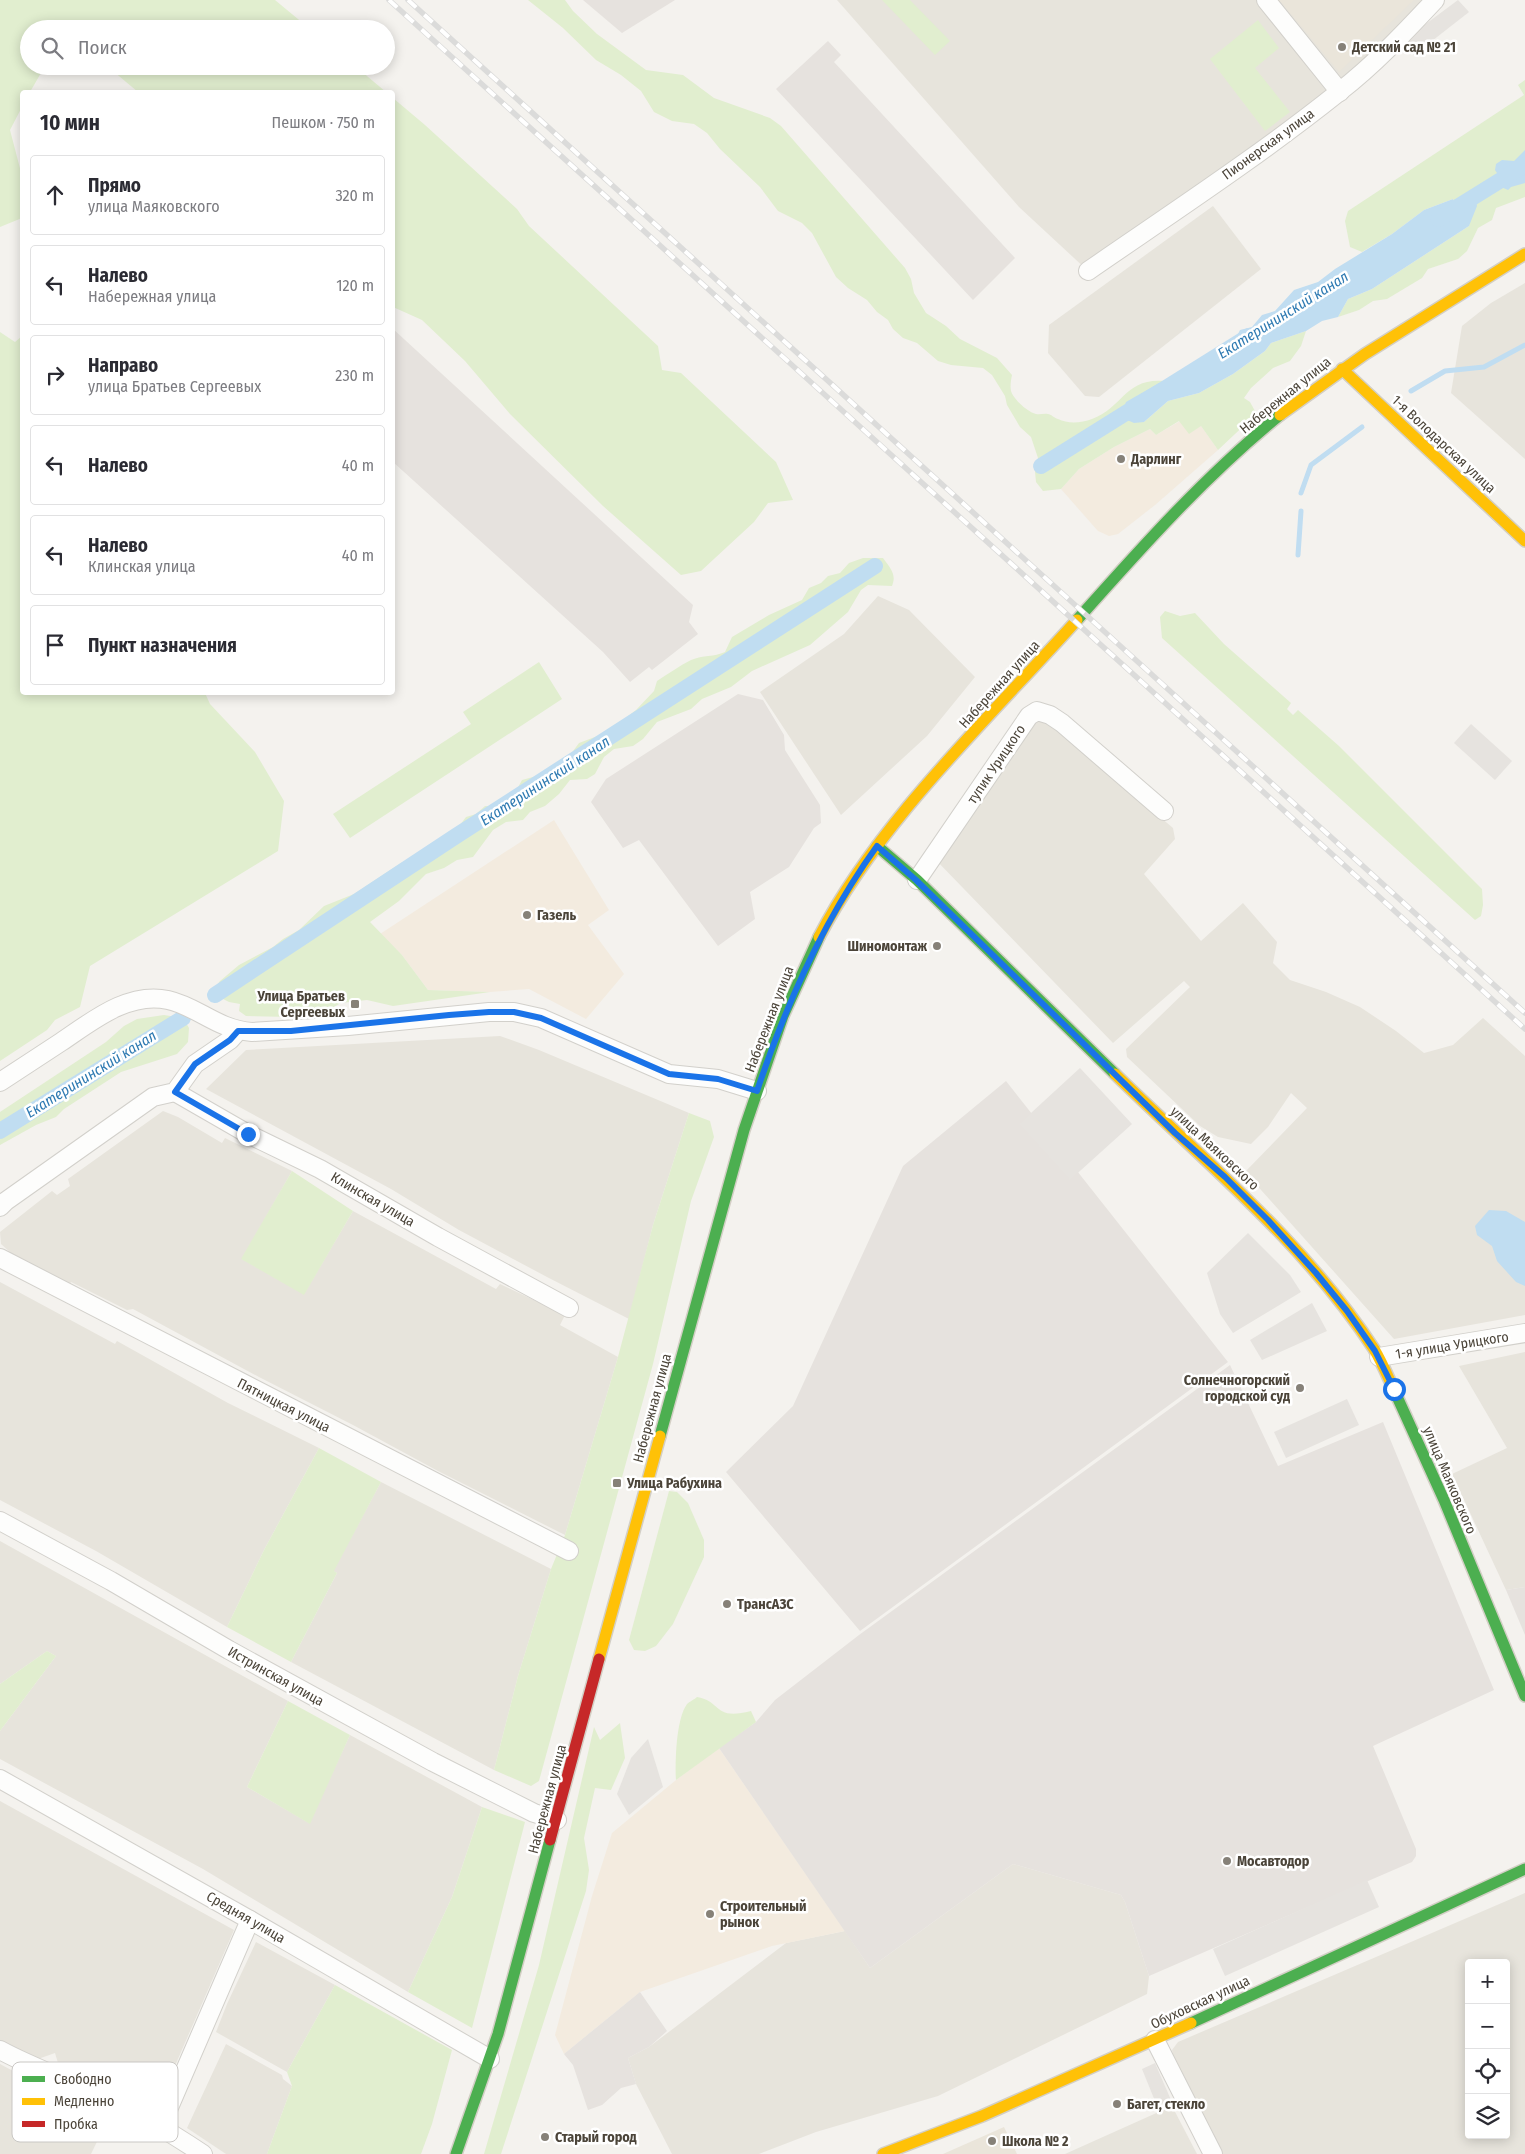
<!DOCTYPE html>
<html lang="ru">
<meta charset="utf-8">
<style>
:root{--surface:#fff;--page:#f7f7f7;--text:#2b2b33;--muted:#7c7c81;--line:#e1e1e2}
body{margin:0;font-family:"Fira Sans Condensed",sans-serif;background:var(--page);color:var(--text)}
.controls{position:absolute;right:15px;bottom:15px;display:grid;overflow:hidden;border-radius:5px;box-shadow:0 2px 12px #0003}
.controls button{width:45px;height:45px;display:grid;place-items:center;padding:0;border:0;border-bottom:1px solid var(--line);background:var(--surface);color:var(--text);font:25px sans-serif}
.stop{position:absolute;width:15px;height:15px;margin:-11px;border:4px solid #1a73e8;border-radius:50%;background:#fff}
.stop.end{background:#1a73e8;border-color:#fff;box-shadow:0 1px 5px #0008}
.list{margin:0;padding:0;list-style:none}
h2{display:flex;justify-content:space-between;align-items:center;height:65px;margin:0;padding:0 20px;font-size:21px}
h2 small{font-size:16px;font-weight:400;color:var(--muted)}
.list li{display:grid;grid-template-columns:32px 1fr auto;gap:15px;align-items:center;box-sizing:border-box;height:80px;margin:0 10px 10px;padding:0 10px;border:1px solid var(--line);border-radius:5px}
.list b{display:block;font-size:19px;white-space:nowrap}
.list p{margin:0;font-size:16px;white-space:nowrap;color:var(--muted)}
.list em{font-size:16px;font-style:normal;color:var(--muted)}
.icon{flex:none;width:28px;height:28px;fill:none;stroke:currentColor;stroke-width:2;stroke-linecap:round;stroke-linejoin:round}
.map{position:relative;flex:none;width:1525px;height:2154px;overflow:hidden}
.search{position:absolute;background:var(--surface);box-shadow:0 2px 12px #0003;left:20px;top:20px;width:375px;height:55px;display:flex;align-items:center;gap:12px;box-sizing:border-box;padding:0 18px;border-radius:28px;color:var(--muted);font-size:19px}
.panel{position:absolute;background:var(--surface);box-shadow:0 2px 12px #0003;left:20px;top:90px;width:375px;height:605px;border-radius:5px}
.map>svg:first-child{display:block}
.residential{fill:#e7e4dc;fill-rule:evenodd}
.commercial{fill:#f3ebdf}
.industrial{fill:#e6e2de}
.education{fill:#eae5da}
.green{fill:#e1eecf}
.parking{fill:#e6e3df}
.water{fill:#c0ddf1}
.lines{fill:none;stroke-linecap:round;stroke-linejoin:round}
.stream{stroke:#c0ddf1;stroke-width:5}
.canal{stroke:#c0ddf1;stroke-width:16}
.street-casing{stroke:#d2d0cb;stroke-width:20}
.fast-casing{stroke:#d3cfc5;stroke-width:14}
.slow-casing{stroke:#d3cfc5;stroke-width:14}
.jam-casing{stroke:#d3cfc5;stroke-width:14}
.street{stroke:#fdfdfc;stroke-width:18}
.fast{stroke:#4caf50;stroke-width:11}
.slow{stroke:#ffc107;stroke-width:11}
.jam{stroke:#c62828;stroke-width:11}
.rail-casing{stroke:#dbdbda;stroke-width:5.5}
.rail{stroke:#fff;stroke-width:4;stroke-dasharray:11;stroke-linecap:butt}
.route{stroke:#1a73e8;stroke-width:6}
.poi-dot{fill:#868178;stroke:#fff;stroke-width:2}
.labels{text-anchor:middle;stroke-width:5;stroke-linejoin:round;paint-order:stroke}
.poi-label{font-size:14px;font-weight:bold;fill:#4b4439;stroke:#fff;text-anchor:start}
.street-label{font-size:14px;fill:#4b4439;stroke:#fff}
.water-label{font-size:15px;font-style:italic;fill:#2e7ab2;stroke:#fff}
.key{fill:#fff;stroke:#c9c7c4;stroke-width:1}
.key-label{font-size:14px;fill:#4b4439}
</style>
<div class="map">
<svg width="1525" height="2154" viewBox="0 0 1525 2154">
<rect width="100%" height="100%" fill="#f4f2ee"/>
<!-- residential -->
<g class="residential">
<path d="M837 0H1435L1403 35 1088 271 1019 207Z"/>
<path d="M1213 206 1261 269 1099 397 1085 396 1048 353 1049 325Z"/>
<path d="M1525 283V459L1451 393 1462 326 1491 303Z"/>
<path d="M878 596 909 610 975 677 927 736 841 815 760 692 844 634Z"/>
<path d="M1041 720 1047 721 1173 828 1175 839 1144 874 1201 941 1243 903 1277 942 1273 963 1290 980 1326 992 1360 1007 1396 1031 1424 1053 1453 1045 1483 1018 1525 1056V1315L1394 1339 1245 1172 1307 1108 1291 1093 1268 1127 1251 1144 1218 1137 1200 1126 1127 1057 1126 1049 1190 987 1184 981 1113 1043 932 856 1032 724Z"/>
<path d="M500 1036 539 1050 689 1113 653 1225 629 1319 547 1277 459 1230 391 1189 206 1089 246 1050Z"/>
<path d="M163 1111 178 1117 222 1143 225 1138 292 1171 242 1259 304 1294 353 1211 496 1289 500 1284 565 1315 560 1325 618 1357 565 1535 438 1471 353 1425 259 1377 133 1309 127 1310 71 1282 69 1285 12 1254 1 1244 0 1232 52 1191 57 1195 70 1186 68 1179Z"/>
<path d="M0 1282 115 1344 117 1341 228 1403 319 1448 264 1550 227 1627 96 1551 0 1500Z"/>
<path d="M1525 1352V1587L1506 1590 1452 1474 1507 1448 1459 1366Z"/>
<path d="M381 1482 551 1569 518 1676 494 1770 291 1662 337 1573 333 1571Z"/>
<path d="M0 1541 288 1701 247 1787 309 1823 350 1735 482 1807 452 1897 408 1992 203 1869 0 1759V1731L56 1656 47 1651 0 1684Z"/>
<path d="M0 1801 234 1930 161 2098 148 2104 58 2063 55 2053 38 2059 0 2040Z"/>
<path d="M1013 1864 1121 1895 1125 1902 1149 1976 1147 1994 938 2096 816 2132 759 2154H672L636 2084 628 2058 649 2047 786 1943 845 1931 870 1968Z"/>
<path d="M1525 1893V2154H1222L1175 2064 1172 2050 1178 2042ZM1469 1963H1506V2135H1469Z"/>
<path d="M256 1942 335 1985 287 2072 216 2032 227 2004Z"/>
<path d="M226 2044 282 2075 283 2079 292 2086 267 2154H226L187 2128Z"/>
<path d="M0 2064 107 2121 91 2154H0Z"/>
<path d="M1172 2106 1197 2154H1065Z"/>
</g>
<!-- commercial -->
<g class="commercial">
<path d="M1180 421 1201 426 1218 450 1155 505 1118 534 1109 536 1098 531 1061 489 1079 469 1114 447 1150 429 1156 435Z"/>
<path d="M554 820 609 910 588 925 624 974 586 1019 529 989 490 992 428 990 402 955 380 934Z"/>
<path d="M719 1748 845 1931 772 1946 640 1992 564 2054 555 2035 592 1896 612 1833 676 1780Z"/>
</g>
<!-- industrial -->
<g class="industrial">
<path d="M583 0H675L622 33Z"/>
<path d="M828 41 841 55 834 62 1015 258 973 300 776 89Z"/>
<path d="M392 328 693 605 689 622 698 634 652 670 649 667 630 682 603 652 393 462Z"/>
<path d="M738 694 763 700 784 735 785 750 820 805 821 823 814 828 789 867 750 892 755 919 718 946 639 840 623 848 591 802 606 779Z"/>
<path d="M1006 1081 1228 1362 860 1631 726 1472 793 1406 903 1166Z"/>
<path d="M1230 1365 1278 1466 1383 1422 1494 1690 1373 1746 1416 1849V1856L1412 1862 1149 1976 1125 1902 1121 1895 1013 1864 870 1968 719 1748 756 1722 775 1700 859 1635Z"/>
<path d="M1525 1587V1635L1506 1590Z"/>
<path d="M640 1992 667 2031 649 2047 628 2058 636 2084 621 2088 602 2105 588 2110 573 2065 564 2054Z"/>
</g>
<!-- education -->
<g class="education">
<path d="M1279 0H1414L1339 72Z"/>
<path d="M1004 2127 1017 2154H943Z"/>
</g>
<!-- green -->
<g class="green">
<path d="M0 0H275L310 29H29V66H45L30 92H22V107L10 130 22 176V218L0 227Z"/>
<path d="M528 0H565L573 11 597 34 646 70 683 75 714 98 770 118 781 126 905 268 911 279 914 293 926 313 946 326 960 339 997 358 1012 375C1011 380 1010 386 1011 391 1013 399 1028 412 1036 414 1040 415 1044 413 1048 414 1051 414 1054 418 1058 419 1068 424 1081 423 1092 419 1125 407 1125 374 1172 382L1159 383 1144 422 1168 401 1199 393 1233 374 1265 351 1271 343 1306 331 1301 346 1290 361 1273 368 1251 388 1244 398 1250 402 1255 411 1251 419 1218 450 1201 426 1189 434 1179 421 1156 435 1150 429 1114 447 1079 469 1061 489 1043 491 1036 482 1035 472 1038 458 1031 437 1020 427 1007 405 1005 396 992 375 983 368 951 365 938 361 917 343 903 338 893 329 888 320 877 312 867 300 848 288 836 277 812 233 802 223 778 211 760 187 720 149 707 133 694 124 672 121 654 112 641 91 621 75 596 60 563 28Z"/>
<path d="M882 0H910L950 41 935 55Z"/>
<path d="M1258 20 1279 48 1255 68 1290 112 1265 131 1210 59Z"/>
<path d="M107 66H355L386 92H138Z"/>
<path d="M1525 80V197L1496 208 1492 220 1478 228 1467 251 1458 259 1428 269 1422 278 1387 299 1373 301 1359 310 1338 317 1348 299 1372 289 1469 226 1474 198 1463 211 1455 208 1453 199 1424 210 1392 234 1362 252 1350 247 1345 221 1348 211 1524 95 1518 85Z"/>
<path d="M393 98 425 125 517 209 529 226 658 346 662 370 681 373 776 462 793 500 768 503 754 522 701 571 681 575 603 506 510 414 465 361 422 320 393 307Z"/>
<path d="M0 332 15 342 22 336V692L205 693 210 704 255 752 284 801 278 851 90 966 80 1007 55 1020 47 1030 0 1061Z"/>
<path d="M863 558H883C890 568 897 574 892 586L868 585 861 590 848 612 810 645 752 671 731 687 702 699 691 709 657 722 643 739 633 746 614 749 604 757 595 774 587 779 570 780 559 794 545 806 530 812 523 820 506 822 493 830 473 857 457 860 444 868 426 874 399 901 370 922 402 955 428 990 490 992 393 1006 367 1000 341 1003 320 1015 292 1017 246 1016 239 1011 240 1004 229 1002 215 995 213 990 220 981 239 965 273 947 283 939 299 930 324 906 354 894 401 863 422 854 429 847 454 833 466 817 476 814 485 806H493L507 799 516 791 522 780 551 772 565 762 579 743 608 732 636 710 654 691 657 681C668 674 679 666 691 660 703 655 714 657 725 652L732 637 769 615 802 600 809 588 821 583 828 576 840 573 849 563Z"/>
<path d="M1165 611 1180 616 1195 613 1224 644 1291 703 1287 709 1293 715 1298 710 1339 746 1482 889 1483 905 1481 916 1475 920 1162 638 1160 617Z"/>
<path d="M539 662 562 699 350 838 333 814 471 724 463 712Z"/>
<path d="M164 1015 183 1018 189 1028 188 1042 177 1054 121 1072 64 1109 56 1117 36 1125 0 1145V1112L106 1042 124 1026 137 1019Z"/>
<path d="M689 1113 710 1121 714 1137 691 1201 653 1364 539 1781 531 1786 494 1770 518 1676 551 1569 565 1535 618 1357 653 1225Z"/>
<path d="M292 1171 353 1211 304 1295 241 1259Z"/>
<path d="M319 1448 381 1482 334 1571 337 1573 291 1662 227 1627 264 1550Z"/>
<path d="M669 1491 677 1492 688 1503 704 1540V1557L673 1624 656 1646 645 1651 634 1650 629 1640Z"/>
<path d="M47 1651 56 1656 0 1731V1684Z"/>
<path d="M697 1697C722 1701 713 1721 751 1711L756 1722 676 1780C675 1762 676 1719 687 1704 689 1702 695 1699 697 1697Z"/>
<path d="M288 1701 350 1735 310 1824 247 1787Z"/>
<path d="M620 1723 625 1758 611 1790 595 1788 584 1838 589 1870 586 1891 501 2154H484L539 1965 594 1727 600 1740Z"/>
<path d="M482 1807 525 1822 472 2028 408 1992 452 1897Z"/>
<path d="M335 1985 452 2050 432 2124 421 2154H267L292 2086 287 2072Z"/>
</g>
<!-- parking -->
<g class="parking">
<path d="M1458 0 1469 12 1414 55 1403 41Z"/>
<path d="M1471 724 1512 761 1495 780 1454 743Z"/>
<path d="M1080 1068 1132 1124 1070 1180 1019 1124Z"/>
<path d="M1248 1233 1290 1275 1301 1292 1233 1333 1220 1314 1207 1273Z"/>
<path d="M1312 1303 1327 1331 1262 1360 1250 1340Z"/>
<path d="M1347 1399 1359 1425 1286 1458 1274 1432Z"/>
<path d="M648 1739 663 1787 629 1815 617 1794 631 1758Z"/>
<path d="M1367 1880 1379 1907 1225 1976 1213 1949Z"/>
<path d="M1155 2063 1171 2100 1157 2106 1142 2069Z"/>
</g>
<!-- water -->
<g class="water">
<path d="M1525 150V183L1511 187 1508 190 1501 187 1499 176 1495 170 1496 164 1502 160 1514 161Z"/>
<path d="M1475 197 1477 206 1469 226 1372 289 1348 299 1338 317 1322 321 1306 331 1271 343 1265 351 1233 374 1199 393 1168 401 1144 422 1134 423 1125 419 1123 410 1126 402 1159 383 1180 381 1199 372 1206 364 1216 361 1229 352 1240 330 1252 327 1262 315 1275 311 1294 290 1318 282 1335 269 1392 234 1424 210 1453 199 1455 208 1463 211Z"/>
<path d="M1489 1210 1506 1211 1525 1222V1286L1516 1282 1497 1261 1492 1246 1477 1235 1475 1226Z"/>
</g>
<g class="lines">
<!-- stream -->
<g class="stream">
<path d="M1411 391 1445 371 1484 367 1525 345"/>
<path d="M1301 493 1311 465 1362 427"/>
<path d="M1298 555 1301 511"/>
</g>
<!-- canal -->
<g class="canal">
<path d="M1438 219 1525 165"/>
<path d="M1041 466 1249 336"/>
<path d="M215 995 456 836 875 566"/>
<path d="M0 1131 183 1018"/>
</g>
<defs>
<g id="street">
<path d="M1266 0 1340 92"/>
<path d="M1088 271C1172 213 1259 156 1339 92 1374 65 1405 32 1435 0"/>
<path d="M917 880 1029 716 1037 711 1050 715 1062 723 1164 811"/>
<path d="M0 1082C20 1069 41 1055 61 1042 91 1022 128 991 168 1000 199 1007 216 1029 252 1032L348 1026 489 1012H514L541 1018 669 1074 718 1079 757 1091"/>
<path d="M175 1092 248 1134 320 1169 438 1237 569 1308"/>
<path d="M0 1207 6 1201 153 1097 175 1092 195 1064 230 1040 238 1031"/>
<path d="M0 1258 569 1551"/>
<path d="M1379 1357 1525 1333"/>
<path d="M0 1521 111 1581 229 1650 433 1762 534 1813 557 1820"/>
<path d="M0 1779 250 1920 490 2059"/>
<path d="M1155 2040 1213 2154"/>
<path d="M0 2050C33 2068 69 2080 103 2096 138 2112 171 2133 203 2154"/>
<path d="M161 2126 250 1920"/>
</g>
<g id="fast">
<path d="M1077 620C1141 548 1205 476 1280 415"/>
<path d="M877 846 917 880 1115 1074"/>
<path d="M1394 1390 1444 1500 1525 1696"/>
<path d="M660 1436 744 1130 783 1016 819 937"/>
<path d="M1191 2023 1525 1869"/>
<path d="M456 2154 498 2034 550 1840"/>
</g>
<g id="slow">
<path d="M1342 369 1525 541"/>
<path d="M1280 415 1365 354 1525 254"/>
<path d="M819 937C879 821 990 717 1077 620"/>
<path d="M1115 1074C1205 1162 1304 1242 1374 1349 1382 1362 1388 1377 1394 1390"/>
<path d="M599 1659 660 1436"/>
<path d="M883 2154 982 2116 1191 2023"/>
</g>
<path id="jam" d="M550 1840 599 1659"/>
</defs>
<!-- street casing -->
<use href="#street" class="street-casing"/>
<!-- fast casing -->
<use href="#fast" class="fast-casing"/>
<!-- slow casing -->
<use href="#slow" class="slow-casing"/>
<!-- jam casing -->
<use href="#jam" class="jam-casing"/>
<!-- street -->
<use href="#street" class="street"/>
<!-- fast -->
<use href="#fast" class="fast"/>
<!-- slow -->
<use href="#slow" class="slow"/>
<!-- jam -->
<use href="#jam" class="jam"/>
<defs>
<g id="rail">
<path d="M389 0 1525 1029"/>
<path d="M408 0 1525 1013"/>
</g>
</defs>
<!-- rail casing -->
<use href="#rail" class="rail-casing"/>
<!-- rail -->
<use href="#rail" class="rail"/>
</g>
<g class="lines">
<!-- route -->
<path class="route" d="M248 1134 175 1092 195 1064 230 1040 238 1031H291L449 1015 489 1012H514L541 1018 669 1074 718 1079 757 1091C786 1004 823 921 877 846L916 880 1175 1133 1225 1177 1268 1220 1316 1273 1347 1311 1375 1351 1394 1389"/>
</g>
<!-- markers -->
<g class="poi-dot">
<circle cx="1342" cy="47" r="5"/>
<circle cx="1121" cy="459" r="5"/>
<circle cx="527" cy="915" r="5"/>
<circle cx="937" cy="946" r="5"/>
<rect x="350" y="999" width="10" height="10" rx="2.5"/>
<circle cx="1300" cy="1388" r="5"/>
<rect x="612" y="1478" width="10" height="10" rx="2.5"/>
<circle cx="727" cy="1604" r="5"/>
<circle cx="1227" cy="1861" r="5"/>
<circle cx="710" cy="1914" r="5"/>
<circle cx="1117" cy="2104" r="5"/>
<circle cx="545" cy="2137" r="5"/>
<circle cx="992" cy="2141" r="5"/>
</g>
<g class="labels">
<!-- poi labels -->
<g class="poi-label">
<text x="1352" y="52">Детский сад № 21</text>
<text x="1131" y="464">Дарлинг</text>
<text x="537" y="920">Газель</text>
<text x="927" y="951" text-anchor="end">Шиномонтаж</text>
<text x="345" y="1001" text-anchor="end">Улица Братьев<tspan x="345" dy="16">Сергеевых</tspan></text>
<text x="1290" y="1385" text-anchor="end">Солнечногорский<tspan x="1290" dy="16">городской суд</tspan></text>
<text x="627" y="1488">Улица Рабухина</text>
<text x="737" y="1609">ТрансАЗС</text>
<text x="1237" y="1866">Мосавтодор</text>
<text x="720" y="1911">Строительный<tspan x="720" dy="16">рынок</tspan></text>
<text x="1127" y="2109">Багет, стекло</text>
<text x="555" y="2142">Старый город</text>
<text x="1002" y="2146">Школа № 2</text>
</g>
<!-- street labels -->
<g class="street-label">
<text transform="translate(1268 144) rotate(-36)" y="5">Пионерская улица</text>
<text transform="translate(1285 395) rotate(-39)" y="5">Набережная улица</text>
<text transform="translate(1444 444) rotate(43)" y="5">1-я Володарская улица</text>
<text transform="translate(999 684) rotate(-48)" y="5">Набережная улица</text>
<text transform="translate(996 764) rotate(-56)" y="5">тупик Урицкого</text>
<text transform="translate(769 1019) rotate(-69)" y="5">Набережная улица</text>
<text transform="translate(1215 1148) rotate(43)" y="5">улица Маяковского</text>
<text transform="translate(373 1199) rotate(30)" y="5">Клинская улица</text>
<text transform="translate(1452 1345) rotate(-9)" y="5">1-я улица Урицкого</text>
<text transform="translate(284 1405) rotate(27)" y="5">Пятницкая улица</text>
<text transform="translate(652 1408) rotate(-75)" y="5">Набережная улица</text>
<text transform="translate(1450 1480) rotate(67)" y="5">улица Маяковского</text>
<text transform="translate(276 1676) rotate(29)" y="5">Истринская улица</text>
<text transform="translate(547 1799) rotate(-75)" y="5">Набережная улица</text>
<text transform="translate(246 1917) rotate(30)" y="5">Средняя улица</text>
<text transform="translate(1200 2002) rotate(-25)" y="5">Обуховская улица</text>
</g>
<!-- water labels -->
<g class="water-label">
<text transform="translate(1283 315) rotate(-32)" y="5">Екатерининский канал</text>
<text transform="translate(545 781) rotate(-33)" y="5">Екатерининский канал</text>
<text transform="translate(91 1074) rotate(-32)" y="5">Екатерининский канал</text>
</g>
</g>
<!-- legend -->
<rect x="12" y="2062" width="166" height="80" rx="8" class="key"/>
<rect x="22" y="2076" width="23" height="6" fill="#4caf50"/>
<rect x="22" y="2098" width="23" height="7" fill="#ffc107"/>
<rect x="22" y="2121" width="23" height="6" fill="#c62828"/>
<g class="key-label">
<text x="54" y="2084">Свободно</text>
<text x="54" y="2106">Медленно</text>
<text x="54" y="2129">Пробка</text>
</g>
</svg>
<div class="controls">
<button>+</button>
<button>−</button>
<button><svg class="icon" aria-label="locate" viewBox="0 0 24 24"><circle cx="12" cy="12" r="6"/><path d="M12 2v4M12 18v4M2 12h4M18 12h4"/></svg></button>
<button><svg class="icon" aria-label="layers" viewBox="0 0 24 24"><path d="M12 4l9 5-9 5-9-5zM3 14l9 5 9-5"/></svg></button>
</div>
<div class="stop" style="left:1394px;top:1389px"></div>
<div class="stop end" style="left:248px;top:1134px"></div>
<div class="search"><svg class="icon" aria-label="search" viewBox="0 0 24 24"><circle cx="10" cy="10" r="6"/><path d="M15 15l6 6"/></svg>Поиск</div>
<section class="panel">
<h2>10 мин<small>Пешком · 750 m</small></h2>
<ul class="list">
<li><svg class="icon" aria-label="ahead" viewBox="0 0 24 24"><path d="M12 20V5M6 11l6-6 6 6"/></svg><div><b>Прямо</b><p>улица Маяковского</p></div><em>320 m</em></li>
<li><svg class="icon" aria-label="left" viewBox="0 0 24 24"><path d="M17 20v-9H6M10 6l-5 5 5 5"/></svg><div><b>Налево</b><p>Набережная улица</p></div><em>120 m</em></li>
<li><svg class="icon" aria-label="right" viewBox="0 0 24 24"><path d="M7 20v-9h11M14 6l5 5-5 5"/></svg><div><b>Направо</b><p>улица Братьев Сергеевых</p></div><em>230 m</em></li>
<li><svg class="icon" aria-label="left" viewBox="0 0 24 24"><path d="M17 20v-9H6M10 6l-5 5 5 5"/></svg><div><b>Налево</b></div><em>40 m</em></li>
<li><svg class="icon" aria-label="left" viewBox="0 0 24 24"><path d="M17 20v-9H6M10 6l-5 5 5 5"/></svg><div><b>Налево</b><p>Клинская улица</p></div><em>40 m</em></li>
<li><svg class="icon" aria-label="arrive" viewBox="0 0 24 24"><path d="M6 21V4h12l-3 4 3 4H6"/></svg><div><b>Пункт назначения</b></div></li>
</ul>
</section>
</div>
